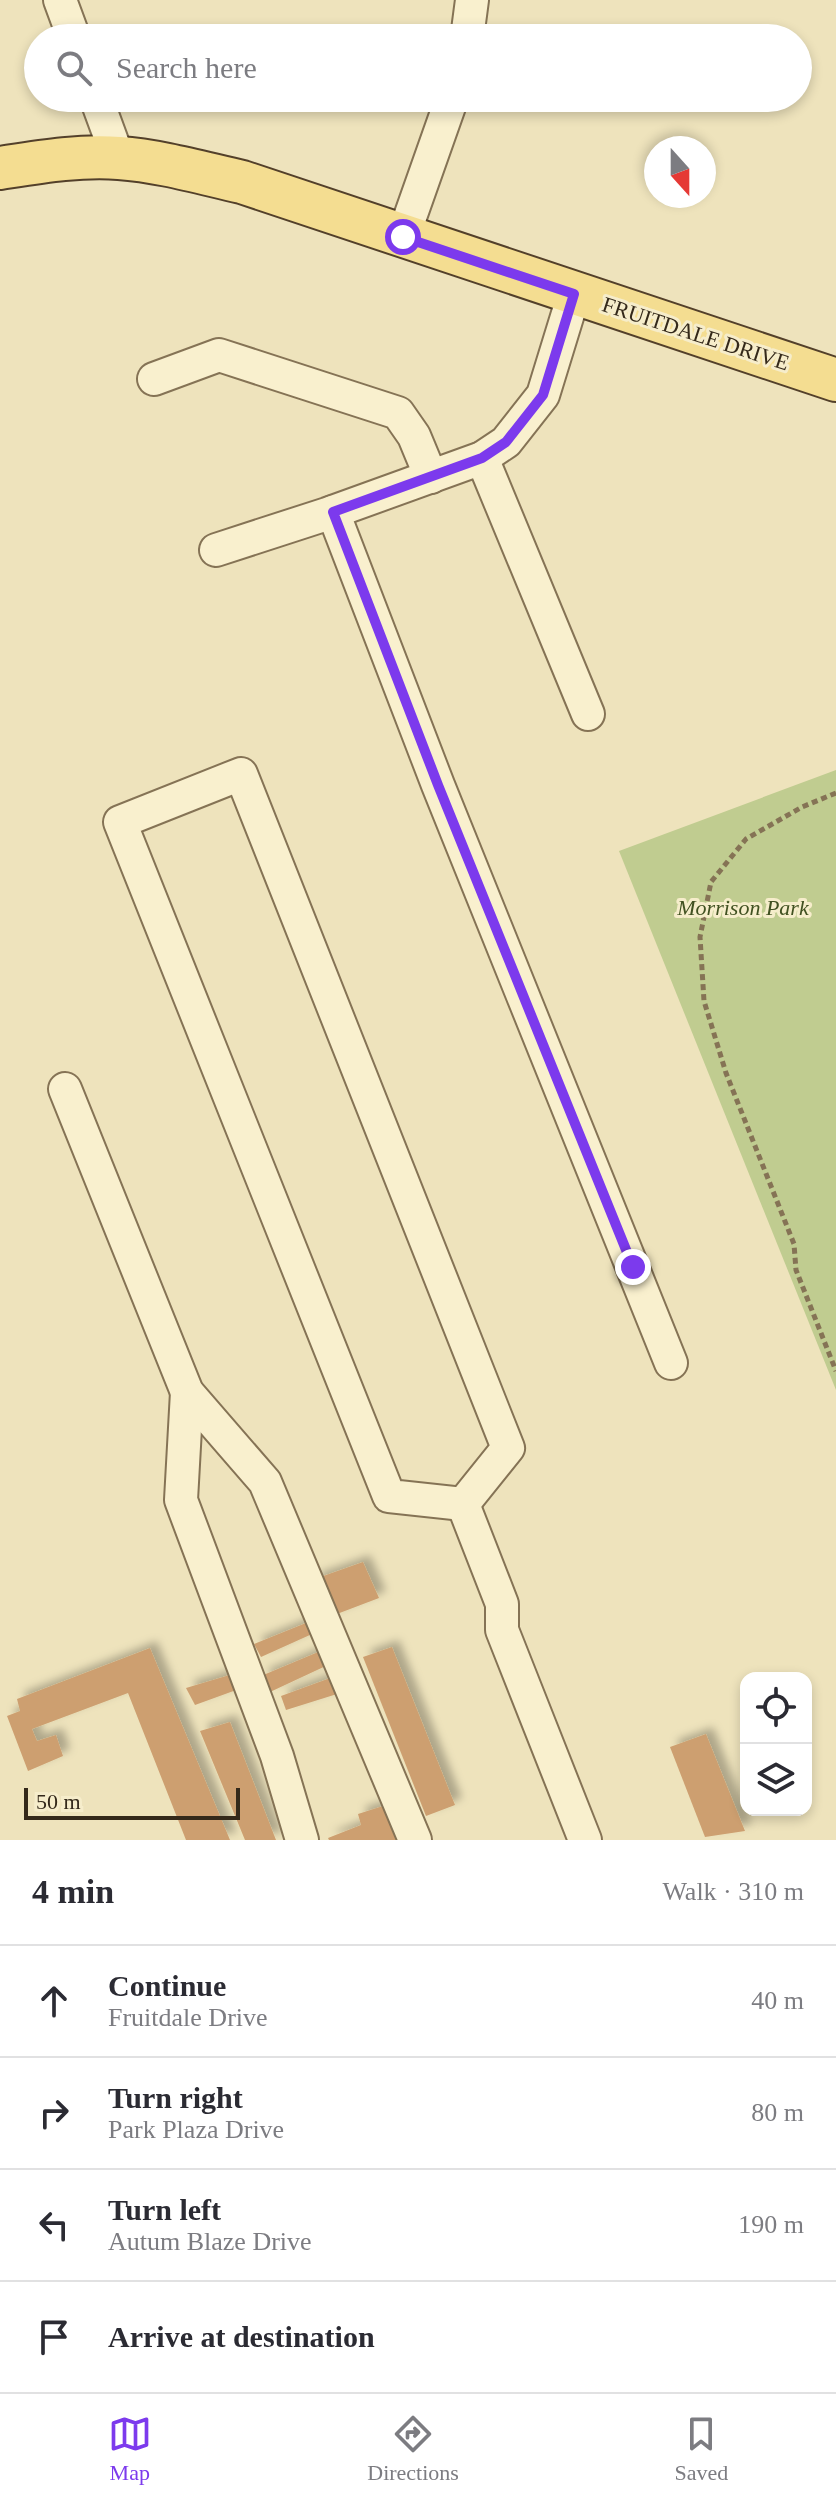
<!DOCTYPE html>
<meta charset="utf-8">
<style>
:root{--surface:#fff;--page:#f2f2f3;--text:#2b2b33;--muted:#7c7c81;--line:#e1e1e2;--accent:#7c3aed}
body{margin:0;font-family:"Times New Roman",serif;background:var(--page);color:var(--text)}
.controls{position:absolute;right:24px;bottom:24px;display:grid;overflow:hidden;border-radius:16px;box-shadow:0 4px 12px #0003}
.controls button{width:72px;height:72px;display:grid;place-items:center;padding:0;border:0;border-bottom:2px solid var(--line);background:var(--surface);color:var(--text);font:40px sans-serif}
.compass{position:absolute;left:644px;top:136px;width:72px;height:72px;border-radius:50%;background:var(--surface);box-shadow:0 4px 12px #0003;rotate:159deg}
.scale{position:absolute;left:24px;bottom:20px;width:216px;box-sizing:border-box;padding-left:8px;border:4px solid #34291a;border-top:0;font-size:22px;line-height:28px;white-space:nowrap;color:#34291a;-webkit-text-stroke:6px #f6edcb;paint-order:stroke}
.stop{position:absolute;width:24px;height:24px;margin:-18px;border:6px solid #7c3aed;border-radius:50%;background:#fff}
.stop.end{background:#7c3aed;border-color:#fff;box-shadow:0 2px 8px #0008}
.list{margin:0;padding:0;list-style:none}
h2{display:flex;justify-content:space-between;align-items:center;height:104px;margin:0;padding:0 32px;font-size:34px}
h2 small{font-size:26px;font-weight:400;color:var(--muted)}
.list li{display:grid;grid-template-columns:52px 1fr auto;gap:24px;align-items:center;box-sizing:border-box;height:112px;padding:0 32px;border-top:2px solid var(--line)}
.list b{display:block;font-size:30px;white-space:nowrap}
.list p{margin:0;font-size:26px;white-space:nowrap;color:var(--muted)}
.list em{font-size:26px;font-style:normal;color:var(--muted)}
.icon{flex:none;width:44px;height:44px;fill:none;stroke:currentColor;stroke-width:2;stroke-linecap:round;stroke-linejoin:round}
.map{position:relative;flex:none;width:836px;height:1840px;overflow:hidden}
.search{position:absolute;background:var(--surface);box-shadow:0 4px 12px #0003;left:24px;right:24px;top:24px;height:88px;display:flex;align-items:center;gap:20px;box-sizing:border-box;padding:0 28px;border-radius:44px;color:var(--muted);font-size:30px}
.sheet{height:552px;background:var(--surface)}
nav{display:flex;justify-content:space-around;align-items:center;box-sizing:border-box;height:112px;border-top:2px solid var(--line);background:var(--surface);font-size:22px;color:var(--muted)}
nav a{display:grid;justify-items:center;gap:4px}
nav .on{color:var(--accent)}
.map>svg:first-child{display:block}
.green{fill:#c0cc90}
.building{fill:#cd9f70;filter:url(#shadow)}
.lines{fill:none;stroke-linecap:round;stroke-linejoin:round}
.minor-casing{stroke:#857355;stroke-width:36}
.major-casing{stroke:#53402a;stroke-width:46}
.path{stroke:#857355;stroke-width:5;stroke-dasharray:6 4;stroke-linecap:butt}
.minor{stroke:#f9f0ce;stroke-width:32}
.major{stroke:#f4dd91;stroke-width:42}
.route{stroke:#7c3aed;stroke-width:10}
.labels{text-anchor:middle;stroke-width:6;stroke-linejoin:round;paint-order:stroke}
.street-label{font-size:22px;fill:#34291a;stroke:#f6edcb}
.park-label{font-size:22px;font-style:italic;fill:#415121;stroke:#f6edcb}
</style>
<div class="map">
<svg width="836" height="1840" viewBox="0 0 836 1840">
<defs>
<filter id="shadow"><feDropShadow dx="7" dy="-7" stdDeviation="4" flood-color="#0004"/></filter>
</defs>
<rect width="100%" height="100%" fill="#eee3bc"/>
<!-- green -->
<path class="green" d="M836 770V1390L619 851Z"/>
<!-- building -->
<g class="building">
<path d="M363 1562 379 1598 329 1617 312 1580Z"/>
<path d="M306 1623 312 1634 261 1657 254 1644Z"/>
<path d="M392 1647 455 1805 426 1816 363 1657Z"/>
<path d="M150 1648 230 1840H186L128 1693 32 1729 37 1741 56 1735 63 1756 28 1771 7 1716 20 1711 17 1699Z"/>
<path d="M323 1650 330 1664 270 1692 261 1676Z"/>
<path d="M233 1674 239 1689 195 1705 186 1688Z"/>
<path d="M333 1677 337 1694 286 1710 281 1696Z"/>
<path d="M230 1722 276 1840H245L200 1731Z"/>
<path d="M706 1734 745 1831 705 1837 670 1747Z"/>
<path d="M383 1806 396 1840H329L328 1838 361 1825 358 1814Z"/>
</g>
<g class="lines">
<defs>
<g id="minor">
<path d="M60 0 74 38"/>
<path d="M467 38 472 0"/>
<path d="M96 98 118 158"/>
<path d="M403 237 452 98"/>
<path d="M154 379 219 355 398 413 414 436 431 477"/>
<path d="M482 458 588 714"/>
<path d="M333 512 438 785 671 1363"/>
<path d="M216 550 327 514 482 458 506 442 543 395 574 294"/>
<path d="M241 774 508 1448 463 1504 389 1496 120 822Z"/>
<path d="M65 1089 187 1392 265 1482 415 1840"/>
<path d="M187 1392 181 1500 277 1756 302 1840"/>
<path d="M463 1504 502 1604V1630L585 1840"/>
</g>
<path id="major" d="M0 168C39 162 79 155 119 158 161 161 202 173 242 182L836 380"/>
</defs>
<!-- minor casing -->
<use href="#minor" class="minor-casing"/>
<!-- major casing -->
<use href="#major" class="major-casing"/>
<!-- path -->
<path class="path" d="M836 793 802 807 746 839 711 882 700 937 704 1001 726 1073 794 1244 796 1270 836 1371"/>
<!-- minor -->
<use href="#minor" class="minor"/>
<!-- major -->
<use href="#major" class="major"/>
</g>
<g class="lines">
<!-- route -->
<path class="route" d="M403 237 574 294 543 395 506 442 482 458 333 512 438 785 633 1267"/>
</g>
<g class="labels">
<!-- street labels -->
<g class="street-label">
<text transform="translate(696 333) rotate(18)" y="8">FRUITDALE DRIVE</text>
</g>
<!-- park labels -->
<g class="park-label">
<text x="743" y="915">Morrison Park</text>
</g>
</g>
</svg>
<div class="controls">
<button><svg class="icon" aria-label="locate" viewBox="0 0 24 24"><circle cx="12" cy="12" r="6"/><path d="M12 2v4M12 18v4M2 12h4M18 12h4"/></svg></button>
<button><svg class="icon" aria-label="layers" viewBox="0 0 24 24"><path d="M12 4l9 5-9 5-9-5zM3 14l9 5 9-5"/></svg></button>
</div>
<svg class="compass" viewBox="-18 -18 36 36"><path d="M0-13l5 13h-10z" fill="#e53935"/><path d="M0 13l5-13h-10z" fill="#7c7c81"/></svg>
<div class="scale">50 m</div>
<div class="stop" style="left:403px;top:237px"></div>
<div class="stop end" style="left:633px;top:1267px"></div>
<div class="search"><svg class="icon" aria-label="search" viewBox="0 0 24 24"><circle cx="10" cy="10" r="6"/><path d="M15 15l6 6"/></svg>Search here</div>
</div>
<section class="sheet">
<h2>4 min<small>Walk · 310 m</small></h2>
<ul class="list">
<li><svg class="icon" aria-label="ahead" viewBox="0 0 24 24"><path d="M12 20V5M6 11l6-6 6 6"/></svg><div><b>Continue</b><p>Fruitdale Drive</p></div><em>40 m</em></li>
<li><svg class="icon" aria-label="right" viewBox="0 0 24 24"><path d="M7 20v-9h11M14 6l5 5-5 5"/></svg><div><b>Turn right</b><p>Park Plaza Drive</p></div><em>80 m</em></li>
<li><svg class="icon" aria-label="left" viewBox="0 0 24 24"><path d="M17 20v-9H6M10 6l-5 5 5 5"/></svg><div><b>Turn left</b><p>Autum Blaze Drive</p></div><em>190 m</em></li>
<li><svg class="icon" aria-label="arrive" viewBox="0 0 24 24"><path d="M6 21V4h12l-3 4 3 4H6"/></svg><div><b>Arrive at destination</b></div></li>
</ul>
</section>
<nav>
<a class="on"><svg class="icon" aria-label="map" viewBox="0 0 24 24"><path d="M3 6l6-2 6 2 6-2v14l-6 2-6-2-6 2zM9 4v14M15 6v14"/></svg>Map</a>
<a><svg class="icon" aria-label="directions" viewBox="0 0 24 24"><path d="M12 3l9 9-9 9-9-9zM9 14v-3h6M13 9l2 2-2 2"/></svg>Directions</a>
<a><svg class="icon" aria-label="saved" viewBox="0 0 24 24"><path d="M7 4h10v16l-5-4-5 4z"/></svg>Saved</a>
</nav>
